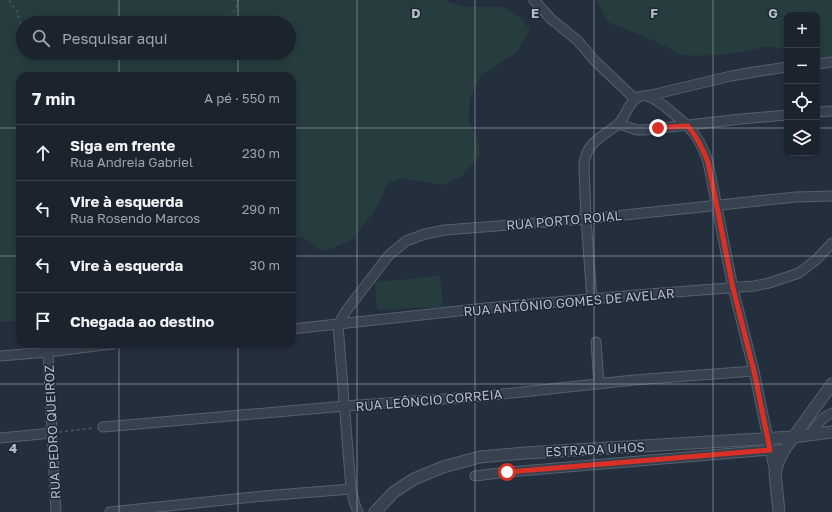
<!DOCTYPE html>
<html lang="pt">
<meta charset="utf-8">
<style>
:root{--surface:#1b232e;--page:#282f3a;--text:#f1f3f6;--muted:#a0a4aa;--line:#39404a}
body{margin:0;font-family:"Golos Text",sans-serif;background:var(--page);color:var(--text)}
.controls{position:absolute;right:12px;top:12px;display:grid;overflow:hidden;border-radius:8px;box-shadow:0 2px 6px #0003}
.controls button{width:36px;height:36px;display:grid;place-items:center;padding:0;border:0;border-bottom:1px solid var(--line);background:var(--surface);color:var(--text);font:20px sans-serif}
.stop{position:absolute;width:12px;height:12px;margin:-9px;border:3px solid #d93025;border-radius:50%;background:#fff}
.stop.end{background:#d93025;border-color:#fff;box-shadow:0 1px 4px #0008}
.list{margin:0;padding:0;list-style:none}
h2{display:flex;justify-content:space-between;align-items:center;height:52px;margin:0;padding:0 16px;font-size:17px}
h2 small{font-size:13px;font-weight:400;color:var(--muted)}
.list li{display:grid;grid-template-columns:26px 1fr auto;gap:12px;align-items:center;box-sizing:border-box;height:56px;padding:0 16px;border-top:1px solid var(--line)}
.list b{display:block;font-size:15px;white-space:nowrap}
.list p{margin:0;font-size:13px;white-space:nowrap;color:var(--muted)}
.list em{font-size:13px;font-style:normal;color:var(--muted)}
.icon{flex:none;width:22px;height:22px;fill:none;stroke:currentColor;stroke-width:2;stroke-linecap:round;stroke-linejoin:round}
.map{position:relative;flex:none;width:832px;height:512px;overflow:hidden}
.search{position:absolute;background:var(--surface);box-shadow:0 2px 6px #0003;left:16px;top:16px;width:280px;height:44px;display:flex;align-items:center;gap:10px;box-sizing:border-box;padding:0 14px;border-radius:22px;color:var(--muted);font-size:15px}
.panel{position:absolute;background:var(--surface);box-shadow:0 2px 6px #0003;left:16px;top:72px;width:280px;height:276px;border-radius:12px}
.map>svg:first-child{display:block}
.green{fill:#263c3f;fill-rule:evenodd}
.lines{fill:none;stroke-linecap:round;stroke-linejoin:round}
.minor-casing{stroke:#565f6c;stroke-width:11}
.tertiary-casing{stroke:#565f6c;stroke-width:13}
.path{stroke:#44595c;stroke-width:1.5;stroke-dasharray:3 3;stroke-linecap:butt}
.minor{stroke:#38414e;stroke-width:9}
.tertiary{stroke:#38414e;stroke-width:11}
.route{stroke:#d93025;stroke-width:5}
.grid{fill:none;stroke:#b4bcc9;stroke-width:1;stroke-opacity:0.55}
.labels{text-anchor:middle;stroke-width:3;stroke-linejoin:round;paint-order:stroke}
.street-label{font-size:13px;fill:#b4bcc9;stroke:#1d2633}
.grid-label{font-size:13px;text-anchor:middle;font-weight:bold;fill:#b4bcc9;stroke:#1d2633;stroke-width:3;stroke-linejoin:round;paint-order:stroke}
</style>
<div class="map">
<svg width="832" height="512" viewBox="0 0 832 512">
<rect width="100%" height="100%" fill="#242f3e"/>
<!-- green -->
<g class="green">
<path d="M0 0H445L462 7H504L522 19 530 30 516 53 481 75 470 97 469 120 478 139 480 155 462 176 444 185 401 178 387 184 381 199 373 213 352 240 328 250 318 249 302 236 292 240V76H20V321L0 322ZM23 23H289V53H23Z"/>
<path d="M596 0H832V57L824 60 817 59V15H787V50L767 46 748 51 719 55 693 56 680 54 655 41 608 22Z"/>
<path d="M440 276 443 307 377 310 375 282Z"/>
</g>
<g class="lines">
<defs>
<g id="minor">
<path d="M534 0 551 19 577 40 595 61 635 99"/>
<path d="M817 64 832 62"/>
<path d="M647 96 731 76 754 72 787 67"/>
<path d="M817 112 832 111"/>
<path d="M619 124 637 130H644L741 119 787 115"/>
<path d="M592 299 586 219 584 165C586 142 601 138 617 125 626 118 628 101 639 97 642 96 645 95 648 96 654 98 659 103 664 106 675 115 687 123 695 135 701 143 705 153 708 162L733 288 754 371 775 473"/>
<path d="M292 329 486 308 649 294 754 286 769 283 799 273 817 259 832 243"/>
<path d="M596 342 599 384"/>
<path d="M48 352 56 512"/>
<path d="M0 356 48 352 113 344"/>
<path d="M103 427 345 406 485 396 634 380 754 371"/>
<path d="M811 434C816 425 822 417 832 413"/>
<path d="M0 438 52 433"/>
<path d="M475 476 507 472 770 450H784"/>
<path d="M110 512 264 496 351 489"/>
<path d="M358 512 355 505 351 489 338 325 346 311 389 255 406 241 425 234 445 230 586 219 796 197 832 196"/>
</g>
<g id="tertiary">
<path d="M375 512 394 492 414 479 443 467 480 457 525 453 793 437 832 432"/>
<path d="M779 512 775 473 778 462 784 450 832 384"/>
</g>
</defs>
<!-- minor casing -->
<use href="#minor" class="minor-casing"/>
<!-- tertiary casing -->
<use href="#tertiary" class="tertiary-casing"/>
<!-- path -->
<g class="path">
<path d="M9 0 17 12 23 32"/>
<path d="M227 23C232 16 236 9 238 0"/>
<path d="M38 53C47 56 55 56 64 53"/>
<path d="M59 432 95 428"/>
</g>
<!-- minor -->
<use href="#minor" class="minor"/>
<!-- tertiary -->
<use href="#tertiary" class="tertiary"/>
</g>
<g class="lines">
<!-- route -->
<path class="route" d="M507 472 770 450 754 371 733 288 708 162C703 149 697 137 688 126L670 127 658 128"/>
</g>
<!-- grid -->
<path class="grid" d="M119 0V23M238 0V23M357 0V512M475 0V512M594 0V512M713 0V512M119 53V76M238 53V76M0 128H20M292 128H787M817 128H832M0 256H20M292 256H832M119 344V512M238 344V512M0 384H832"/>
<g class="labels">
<!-- street labels -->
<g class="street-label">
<text transform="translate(564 220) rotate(-5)" y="5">RUA PORTO ROIAL</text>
<text transform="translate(569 302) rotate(-5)" y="5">RUA ANTÔNIO GOMES DE AVELAR</text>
<text transform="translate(429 400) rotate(-5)" y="5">RUA LEÔNCIO CORREIA</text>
<text transform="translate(52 432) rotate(-93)" y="5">RUA PEDRO QUEIROZ</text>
<text transform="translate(595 449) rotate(-3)" y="5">ESTRADA UHOS</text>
</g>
</g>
<g class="grid-label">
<text x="416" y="18">D</text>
<text x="535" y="18">E</text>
<text x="654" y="18">F</text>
<text x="773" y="18">G</text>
<text x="13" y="453">4</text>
</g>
</svg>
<div class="controls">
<button>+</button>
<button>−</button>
<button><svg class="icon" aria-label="locate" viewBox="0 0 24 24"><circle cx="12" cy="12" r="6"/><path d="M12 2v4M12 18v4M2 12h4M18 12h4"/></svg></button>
<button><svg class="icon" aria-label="layers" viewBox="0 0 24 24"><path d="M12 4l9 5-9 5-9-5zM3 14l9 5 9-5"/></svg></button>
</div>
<div class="stop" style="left:507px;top:472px"></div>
<div class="stop end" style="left:658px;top:128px"></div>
<div class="search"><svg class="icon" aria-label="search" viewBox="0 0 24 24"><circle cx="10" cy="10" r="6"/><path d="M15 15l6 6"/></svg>Pesquisar aqui</div>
<section class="panel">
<h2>7 min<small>A pé · 550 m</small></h2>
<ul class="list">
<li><svg class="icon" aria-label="ahead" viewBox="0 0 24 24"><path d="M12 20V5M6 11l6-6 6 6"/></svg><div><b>Siga em frente</b><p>Rua Andreia Gabriel</p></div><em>230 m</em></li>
<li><svg class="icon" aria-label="left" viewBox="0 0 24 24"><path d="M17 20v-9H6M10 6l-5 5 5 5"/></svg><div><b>Vire à esquerda</b><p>Rua Rosendo Marcos</p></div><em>290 m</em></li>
<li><svg class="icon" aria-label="left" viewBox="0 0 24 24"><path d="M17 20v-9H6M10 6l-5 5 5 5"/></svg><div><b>Vire à esquerda</b></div><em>30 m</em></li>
<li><svg class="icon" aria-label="arrive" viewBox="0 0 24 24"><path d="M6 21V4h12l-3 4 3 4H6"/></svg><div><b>Chegada ao destino</b></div></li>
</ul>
</section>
</div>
